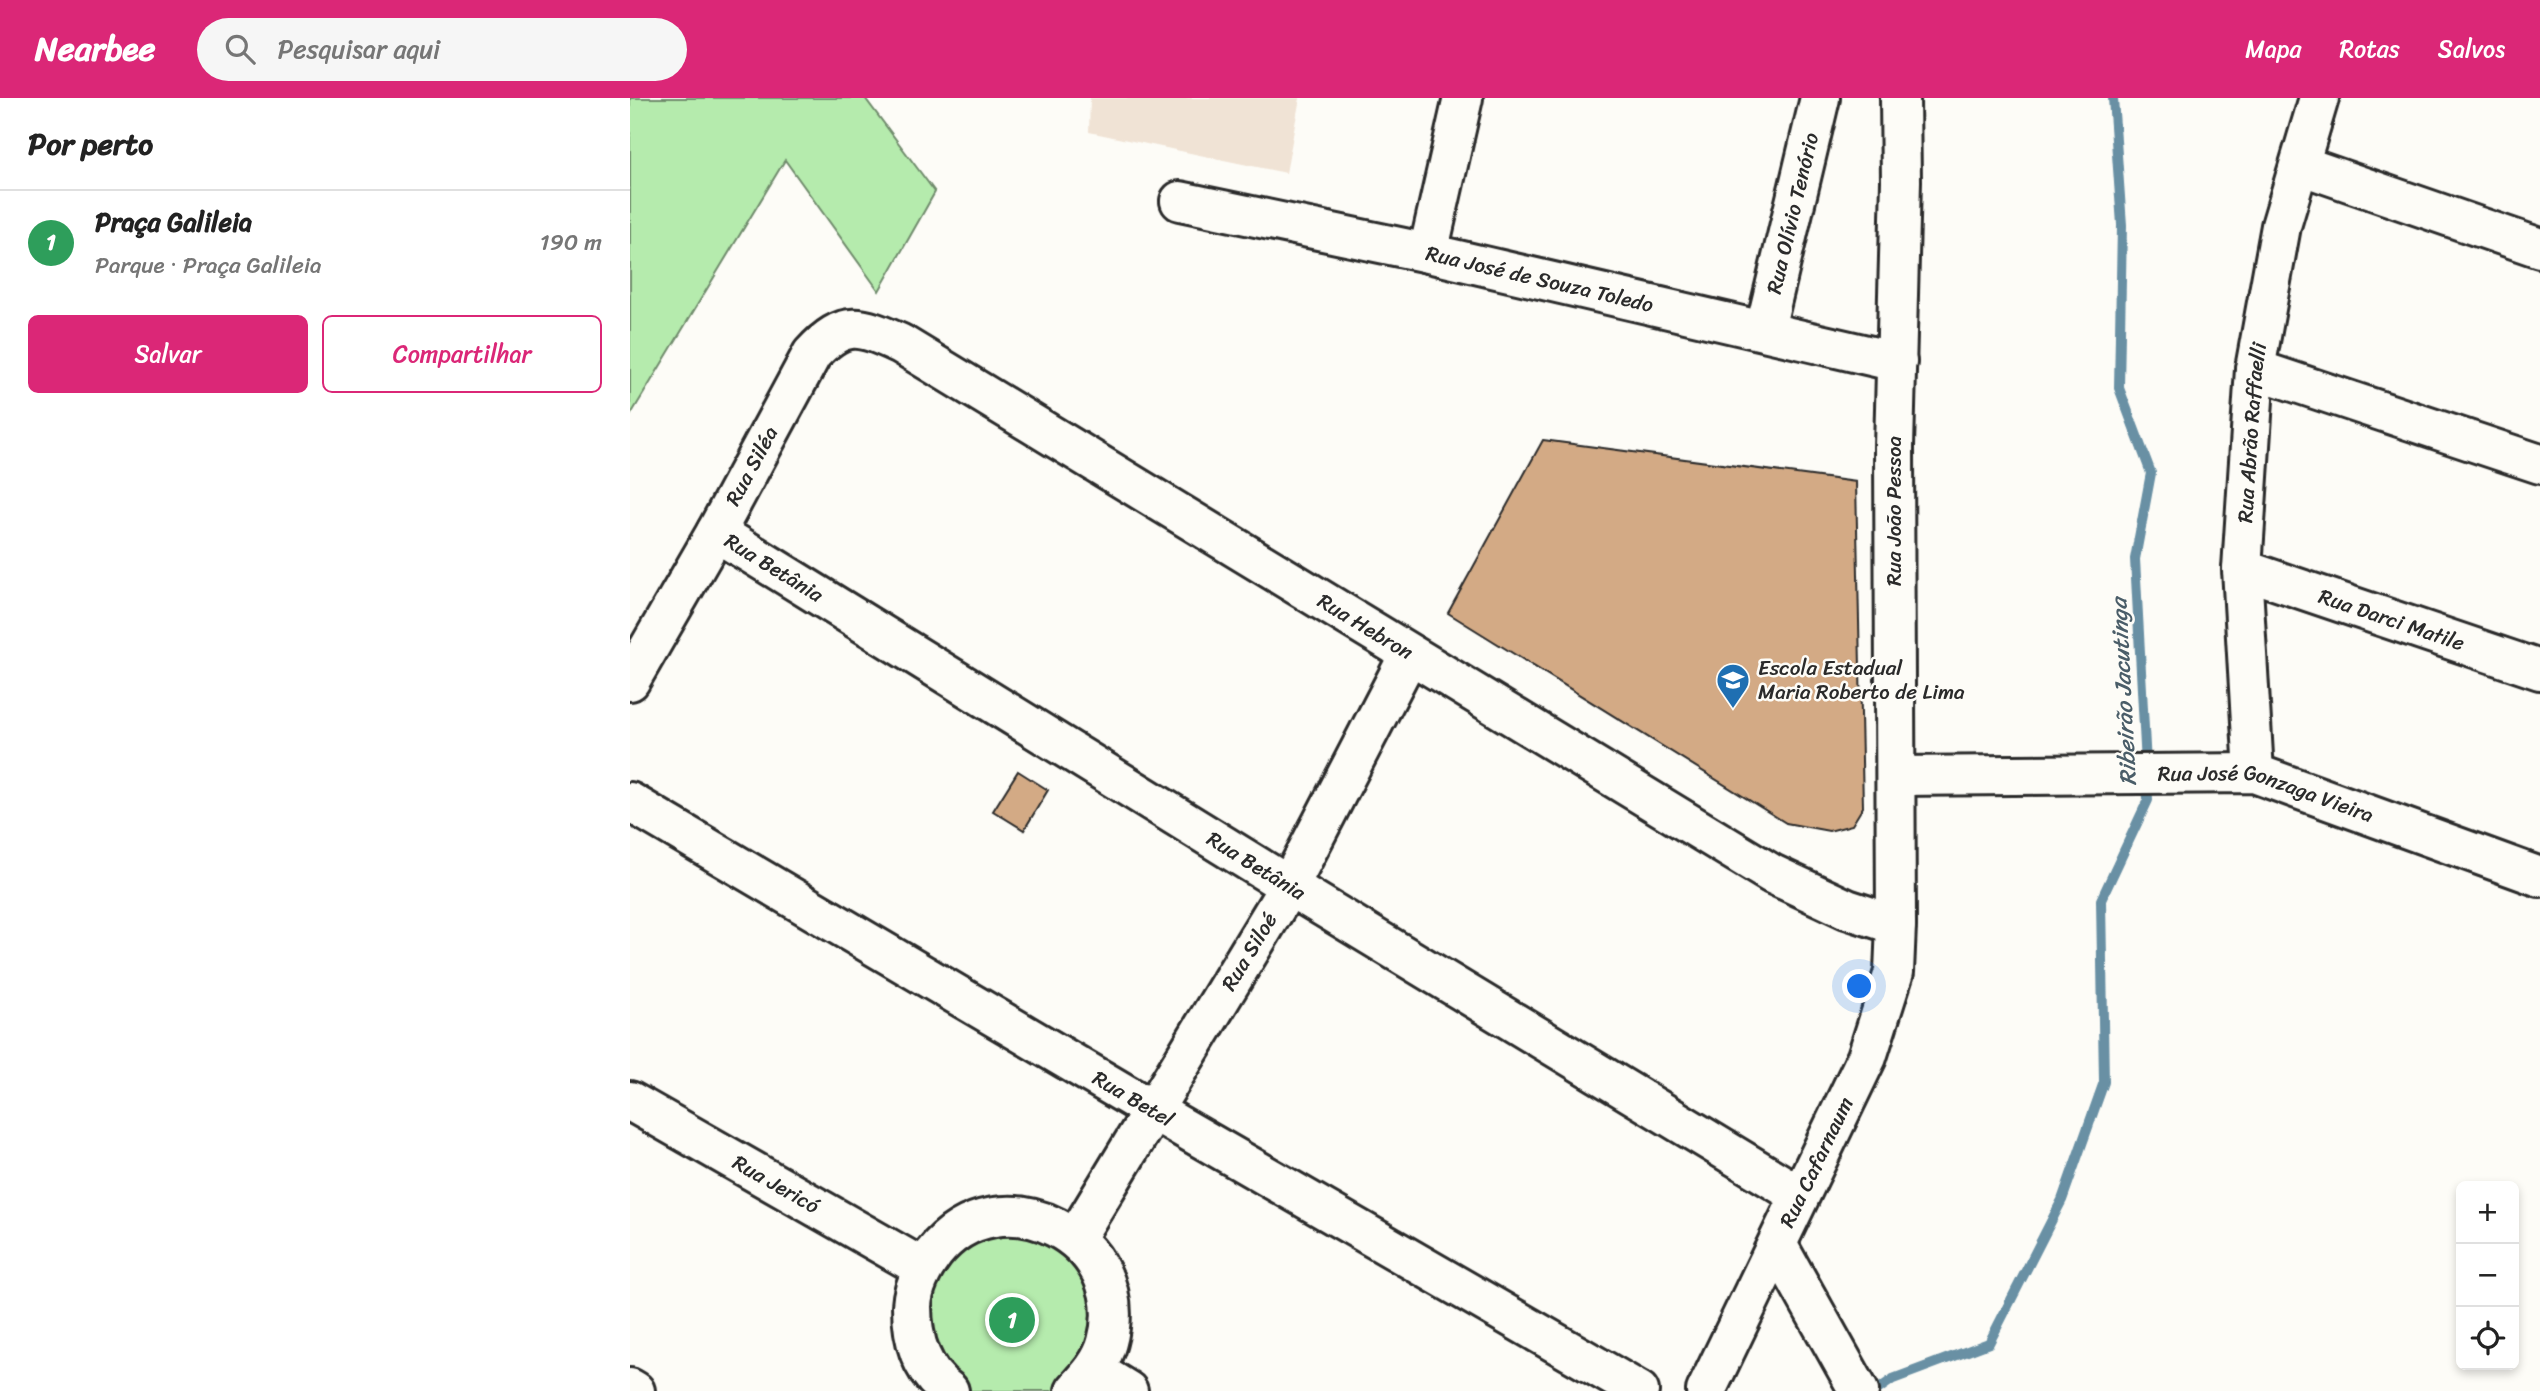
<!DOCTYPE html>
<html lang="pt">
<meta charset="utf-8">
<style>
:root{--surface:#fff;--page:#f6f6f6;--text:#222;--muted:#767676;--line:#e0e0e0;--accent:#db2777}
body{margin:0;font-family:Sriracha,sans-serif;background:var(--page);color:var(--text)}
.controls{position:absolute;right:21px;bottom:21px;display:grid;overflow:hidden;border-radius:10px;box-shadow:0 4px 10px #0003}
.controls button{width:63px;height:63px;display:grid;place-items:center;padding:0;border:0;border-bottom:2px solid var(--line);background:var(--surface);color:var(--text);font:35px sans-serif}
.you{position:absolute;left:1230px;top:889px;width:24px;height:24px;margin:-18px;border:5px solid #fff;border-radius:50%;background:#1a73e8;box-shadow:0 0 0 10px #1a73e833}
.badge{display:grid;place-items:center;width:46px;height:46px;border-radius:50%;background:var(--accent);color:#fff;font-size:23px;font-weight:700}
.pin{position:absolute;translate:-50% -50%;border:4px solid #fff;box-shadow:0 2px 7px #0006}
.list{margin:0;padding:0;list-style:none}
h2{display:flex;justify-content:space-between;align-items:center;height:91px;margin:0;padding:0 28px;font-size:30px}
h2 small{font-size:23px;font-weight:400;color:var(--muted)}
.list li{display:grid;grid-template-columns:46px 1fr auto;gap:21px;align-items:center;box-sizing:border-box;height:105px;padding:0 28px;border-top:2px solid var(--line)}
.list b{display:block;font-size:26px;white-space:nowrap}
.list p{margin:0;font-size:23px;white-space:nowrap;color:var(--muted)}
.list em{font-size:23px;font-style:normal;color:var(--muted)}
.actions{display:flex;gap:14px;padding:21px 28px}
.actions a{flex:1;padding:16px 0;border:2px solid var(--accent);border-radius:10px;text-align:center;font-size:24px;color:var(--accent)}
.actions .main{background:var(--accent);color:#fff}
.icon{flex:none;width:38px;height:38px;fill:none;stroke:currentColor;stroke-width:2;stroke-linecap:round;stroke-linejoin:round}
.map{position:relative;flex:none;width:1910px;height:1293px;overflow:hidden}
header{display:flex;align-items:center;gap:42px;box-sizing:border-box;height:98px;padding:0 35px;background:var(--accent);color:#fff}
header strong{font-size:33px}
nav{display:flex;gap:38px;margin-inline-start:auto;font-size:24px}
.search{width:490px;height:63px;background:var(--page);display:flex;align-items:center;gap:18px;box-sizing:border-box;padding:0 24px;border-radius:38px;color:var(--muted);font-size:26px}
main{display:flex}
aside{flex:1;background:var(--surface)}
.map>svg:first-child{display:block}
.built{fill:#f0e3d5}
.green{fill:#b5ebad;stroke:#708b6c;stroke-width:2}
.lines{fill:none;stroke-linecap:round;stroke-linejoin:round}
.stream{stroke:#6990a4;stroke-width:10}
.building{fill:#d3aa85;stroke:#2b2b2b;stroke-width:2}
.minor-casing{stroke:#2b2b2b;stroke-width:44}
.major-casing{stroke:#2b2b2b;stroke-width:44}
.minor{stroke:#fdfcf7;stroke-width:38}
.major{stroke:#fdfcf7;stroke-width:38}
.labels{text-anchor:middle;stroke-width:5;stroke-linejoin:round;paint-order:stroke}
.street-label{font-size:21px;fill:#2b2b2b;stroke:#fdfcf7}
.poi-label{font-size:21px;fill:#2b2b2b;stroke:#fdfcf7;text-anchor:start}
.water-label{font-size:23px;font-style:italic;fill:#4a5d68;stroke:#fdfcf7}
</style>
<header>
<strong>Nearbee</strong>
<div class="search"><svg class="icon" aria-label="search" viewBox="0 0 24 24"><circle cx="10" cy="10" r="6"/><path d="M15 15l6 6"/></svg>Pesquisar aqui</div>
<nav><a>Mapa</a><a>Rotas</a><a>Salvos</a></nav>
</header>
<main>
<aside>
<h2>Por perto<small></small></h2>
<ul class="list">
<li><span class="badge" style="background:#2e9e5b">1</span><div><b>Praça Galileia</b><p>Parque · Praça Galileia</p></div><em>190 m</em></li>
</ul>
<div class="actions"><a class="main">Salvar</a><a>Compartilhar</a></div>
</aside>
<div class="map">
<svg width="1910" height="1293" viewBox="0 0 1910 1293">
<rect width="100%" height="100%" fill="#fdfcf7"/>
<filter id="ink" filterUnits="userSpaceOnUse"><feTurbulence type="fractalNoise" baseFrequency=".0143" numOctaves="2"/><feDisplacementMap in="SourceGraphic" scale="14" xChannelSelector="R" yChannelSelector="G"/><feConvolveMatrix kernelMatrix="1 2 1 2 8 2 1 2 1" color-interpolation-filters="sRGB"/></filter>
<g filter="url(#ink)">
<!-- built -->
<path class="built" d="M460 0H670L656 75 459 34Z"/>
<!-- green -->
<g class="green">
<path d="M0 0H235L305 94 249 193 155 62 0 318Z"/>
<path d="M385 1132 432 1148 462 1184 471 1234 427 1293H335L300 1259 302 1178 344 1140Z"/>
</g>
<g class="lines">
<!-- stream -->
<g class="stream">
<path d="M1483 0 1492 127 1489 290 1521 375 1505 461 1516 667"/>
<path d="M1246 1293 1263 1281 1359 1245 1432 1102 1474 984 1471 802 1518 702 1517 682"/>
</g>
</g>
<!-- building -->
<g class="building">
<path d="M913 342 1226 384 1233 709 1222 727 1199 733 1156 725 818 515Z"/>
<path d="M388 673 418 692 394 732 363 713Z"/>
</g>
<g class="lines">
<defs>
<g id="minor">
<path d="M1670 67 1910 150"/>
<path id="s1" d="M550 103 798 155 1267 264"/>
<path d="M798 155 833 0"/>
<path id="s2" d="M1135 231 1190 0"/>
<path d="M1625 271 1910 366"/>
<path id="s3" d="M86 434 659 788 1169 1097"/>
<path id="s4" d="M1612 471 1910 572"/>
<path id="s5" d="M0 583 86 434 182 256C215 220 231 228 271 246L1142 776 1217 811 1266 827"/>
<path id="s6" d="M1624 675 1612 471 1625 271 1651 128 1689 0"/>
<path id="s7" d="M1266 678 1624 675 1910 779"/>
<path id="s8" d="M0 704 524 1013 1009 1293"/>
<path id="s9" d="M0 1003 293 1170"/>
<path id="s10" d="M445 1141 659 788 779 557"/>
<path d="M1148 1148 1229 1293"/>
<path d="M464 1272 498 1293"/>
<path d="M0 1290 5 1293"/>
<path d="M319 1293C291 1273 282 1241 282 1208 283 1189 292 1171 304 1155 370 1072 505 1140 477 1244 472 1264 458 1279 445 1293"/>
</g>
<g id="major">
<path id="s11" d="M1076 1293 1237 959 1264 874 1266 827 1264 349 1271 83 1270 0"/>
</g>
</defs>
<!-- minor casing -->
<use href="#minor" class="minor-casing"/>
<!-- major casing -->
<use href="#major" class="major-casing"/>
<!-- minor -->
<use href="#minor" class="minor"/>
<!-- major -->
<use href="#major" class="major"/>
</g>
</g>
<!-- icons -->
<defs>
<symbol id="school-pin" viewBox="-11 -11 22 30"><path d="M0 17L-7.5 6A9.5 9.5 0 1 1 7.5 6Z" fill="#1f6fb2" stroke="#fdfcf7"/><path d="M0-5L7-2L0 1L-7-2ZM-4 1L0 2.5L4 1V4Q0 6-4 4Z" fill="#fff"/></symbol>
</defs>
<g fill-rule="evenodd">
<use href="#school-pin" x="1084" y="563" width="38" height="52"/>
</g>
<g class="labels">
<!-- street labels -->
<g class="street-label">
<text dy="7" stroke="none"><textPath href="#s2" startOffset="119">Rua Olívio Tenório</textPath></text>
<text dy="7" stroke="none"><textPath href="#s1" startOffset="368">Rua José de Souza Toledo</textPath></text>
<text dy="7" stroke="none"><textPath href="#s6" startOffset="341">Rua Abrão Raffaelli</textPath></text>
<text dy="7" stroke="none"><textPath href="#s5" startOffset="247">Rua Siléa</textPath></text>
<text transform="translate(1264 413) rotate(-90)" y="7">Rua João Pessoa</text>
<text dy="7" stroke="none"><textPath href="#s3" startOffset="68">Rua Betânia</textPath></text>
<text dy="7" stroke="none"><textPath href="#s4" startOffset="158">Rua Darci Matile</textPath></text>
<text dy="7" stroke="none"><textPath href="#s5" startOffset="1018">Rua Hebron</textPath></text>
<text dy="7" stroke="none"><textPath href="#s7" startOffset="373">Rua José Gonzaga Vieira</textPath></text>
<text dy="7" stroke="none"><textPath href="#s3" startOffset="635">Rua Betânia</textPath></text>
<text dy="7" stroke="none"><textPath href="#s10" startOffset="336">Rua Siloé</textPath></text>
<text dy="7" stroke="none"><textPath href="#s8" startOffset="584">Rua Betel</textPath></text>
<text dy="7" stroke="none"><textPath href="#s11" startOffset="254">Rua Cafarnaum</textPath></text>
<text dy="7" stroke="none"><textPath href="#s9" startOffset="168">Rua Jericó</textPath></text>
</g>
<!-- poi labels -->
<g class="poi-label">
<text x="1128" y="577">Escola Estadual<tspan x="1128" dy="24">Maria Roberto de Lima</tspan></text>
</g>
<!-- water labels -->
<g class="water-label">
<text transform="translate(1493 594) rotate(-93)" y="8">Ribeirão Jacutinga</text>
</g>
</g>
</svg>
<div class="controls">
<button>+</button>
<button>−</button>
<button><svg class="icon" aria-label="locate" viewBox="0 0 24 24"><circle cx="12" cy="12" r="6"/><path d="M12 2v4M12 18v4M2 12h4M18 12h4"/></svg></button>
</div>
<div class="you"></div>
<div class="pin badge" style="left:382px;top:1222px;background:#2e9e5b">1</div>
</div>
</main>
